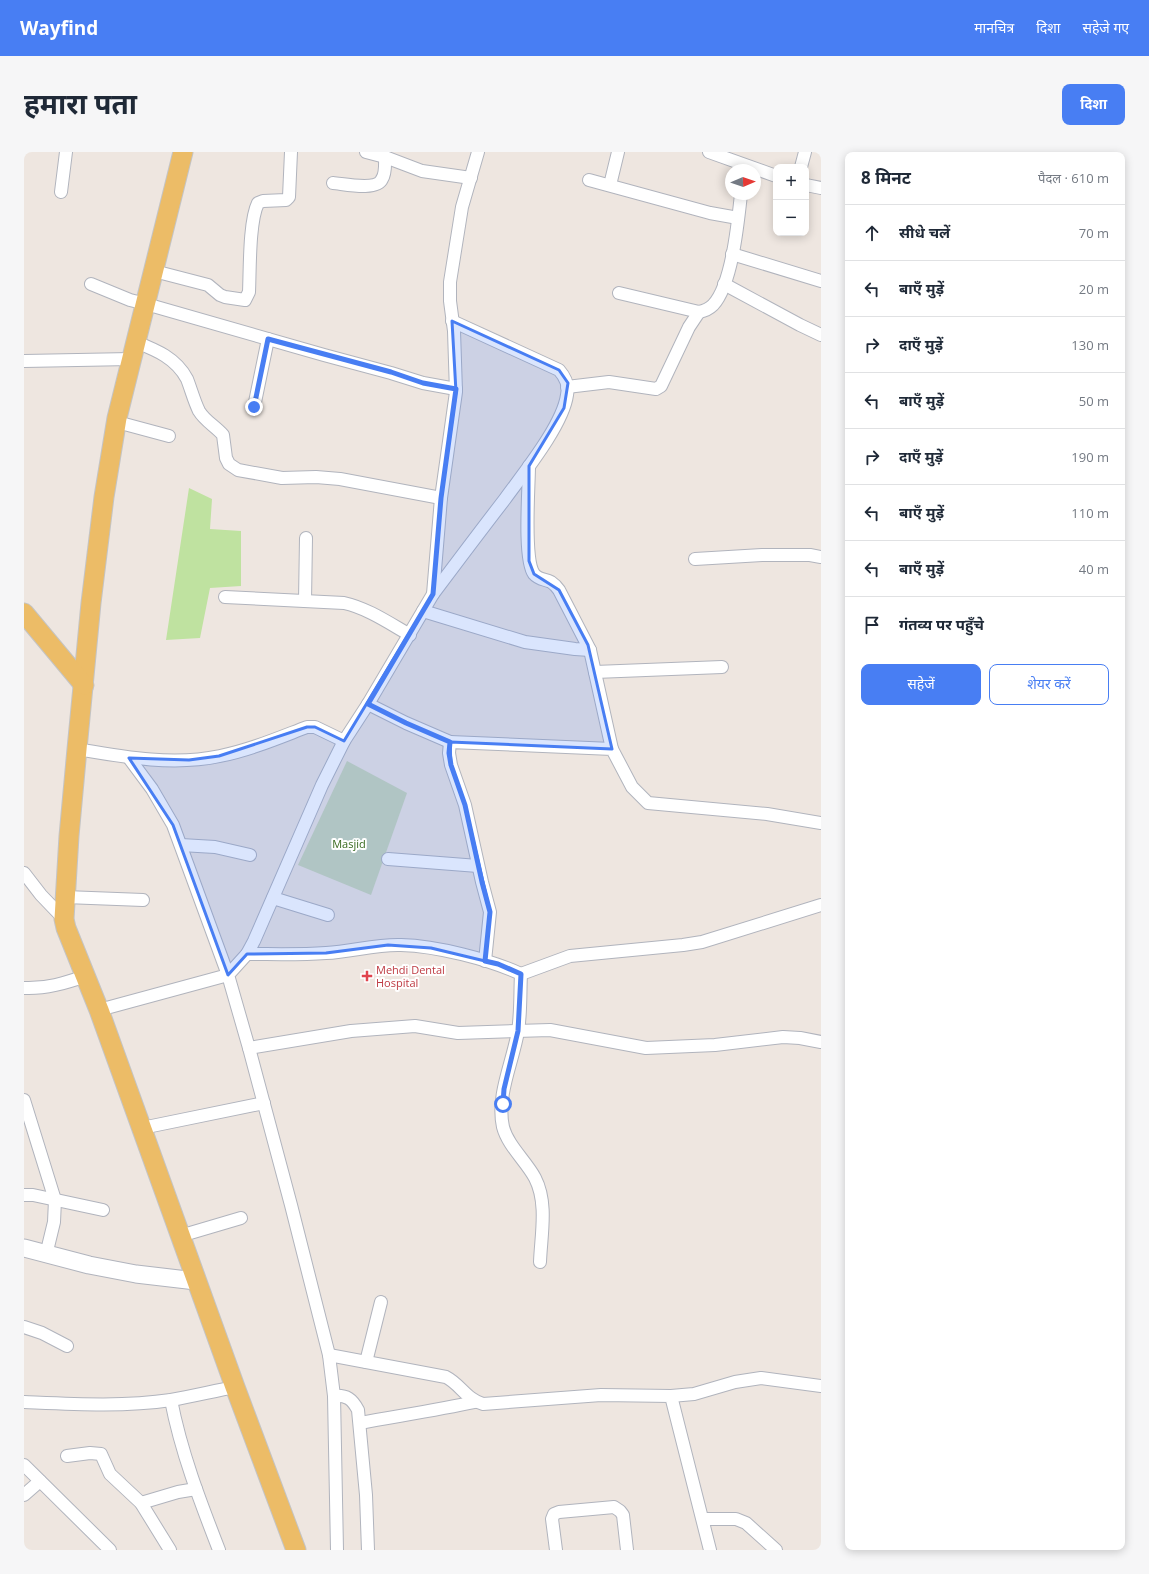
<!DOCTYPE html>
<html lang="hi">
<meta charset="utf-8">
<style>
:root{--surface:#fff;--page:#f6f6f7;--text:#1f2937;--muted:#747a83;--line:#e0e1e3;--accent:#487ef3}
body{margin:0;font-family:"Open Sans","Noto Sans Devanagari",sans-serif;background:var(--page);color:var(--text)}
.controls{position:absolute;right:12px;top:12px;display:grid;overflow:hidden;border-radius:8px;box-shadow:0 2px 10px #0003}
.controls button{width:36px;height:36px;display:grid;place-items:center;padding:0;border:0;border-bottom:1px solid var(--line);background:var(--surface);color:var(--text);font:20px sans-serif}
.compass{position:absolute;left:701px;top:12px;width:36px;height:36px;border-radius:50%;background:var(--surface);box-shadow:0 2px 10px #0003;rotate:88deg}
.stop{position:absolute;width:12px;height:12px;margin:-9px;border:3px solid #487ef3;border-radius:50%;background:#fff}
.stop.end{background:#487ef3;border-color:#fff;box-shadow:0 1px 4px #0008}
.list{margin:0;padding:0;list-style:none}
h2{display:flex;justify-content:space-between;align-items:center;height:52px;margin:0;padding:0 16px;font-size:17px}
h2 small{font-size:13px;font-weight:400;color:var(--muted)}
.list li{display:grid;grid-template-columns:26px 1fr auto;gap:12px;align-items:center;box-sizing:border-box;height:56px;padding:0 16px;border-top:1px solid var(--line)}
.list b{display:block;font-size:15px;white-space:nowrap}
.list em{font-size:13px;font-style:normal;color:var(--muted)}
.actions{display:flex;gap:8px;padding:12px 16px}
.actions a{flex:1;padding:9px 0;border:1px solid var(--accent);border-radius:8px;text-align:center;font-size:14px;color:var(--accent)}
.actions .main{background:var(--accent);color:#fff}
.icon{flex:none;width:22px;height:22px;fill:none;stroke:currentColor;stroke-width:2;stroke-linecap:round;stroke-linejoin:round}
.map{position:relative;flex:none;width:797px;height:1398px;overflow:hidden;border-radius:8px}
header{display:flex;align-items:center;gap:24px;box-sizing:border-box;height:56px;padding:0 20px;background:var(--accent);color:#fff}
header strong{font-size:19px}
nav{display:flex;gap:22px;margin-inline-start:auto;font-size:14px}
.intro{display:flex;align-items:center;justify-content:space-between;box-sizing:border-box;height:96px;padding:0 24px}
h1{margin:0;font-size:28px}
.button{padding:10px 18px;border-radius:8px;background:var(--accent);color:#fff;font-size:14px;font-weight:700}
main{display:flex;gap:24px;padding:0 24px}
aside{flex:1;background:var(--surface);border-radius:8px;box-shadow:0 2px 10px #0003}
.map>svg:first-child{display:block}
.green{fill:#bfe2a0}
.cemetery{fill:#cbd7b8}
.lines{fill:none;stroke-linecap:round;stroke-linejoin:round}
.street-casing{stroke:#b1b4bd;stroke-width:14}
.secondary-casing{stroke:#b1b4bd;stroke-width:19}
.primary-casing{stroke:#c4c4c4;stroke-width:21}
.street{stroke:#fff;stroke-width:12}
.secondary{stroke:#fff;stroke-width:17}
.primary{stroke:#ecbc67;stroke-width:19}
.route{stroke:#487ef3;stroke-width:5}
.marked{fill:#487ef3;fill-opacity:0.2;stroke:#487ef3;stroke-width:3;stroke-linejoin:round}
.health-dot{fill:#e0444e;stroke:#fff;stroke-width:1.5}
.labels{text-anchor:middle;stroke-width:4;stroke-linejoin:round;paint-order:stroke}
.park-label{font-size:11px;fill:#37691e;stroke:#fff}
.health-label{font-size:11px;fill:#be3a42;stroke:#fff;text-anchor:start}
</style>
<header>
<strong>Wayfind</strong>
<nav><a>मानचित्र</a><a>दिशा</a><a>सहेजे गए</a></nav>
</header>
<div class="intro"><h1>हमारा पता</h1><a class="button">दिशा</a></div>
<main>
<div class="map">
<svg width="797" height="1398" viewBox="0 0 797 1398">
<rect width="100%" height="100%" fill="#eee6e0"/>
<!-- green -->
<path class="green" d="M165 336 188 347 186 377 217 379V434L186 436 176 486 142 488Z"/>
<!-- cemetery -->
<path class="cemetery" d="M323 609 383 641 347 743 274 713Z"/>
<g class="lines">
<defs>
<g id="street">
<path d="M342 0 361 5 398 19 447 26"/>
<path d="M685 0 752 24"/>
<path d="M777 15 781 0"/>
<path d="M565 28 686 61 714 66"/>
<path d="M309 31C321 32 353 39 358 27 362 21 361 12 361 5"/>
<path d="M586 33 594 0"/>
<path d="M782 33 797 36"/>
<path d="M37 40 42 0"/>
<path d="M708 102 797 129"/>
<path d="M130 119 184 133 196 143 201 145 221 148 225 140C226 118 225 69 234 51L239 49 262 48 265 45 267 0"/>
<path d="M67 132 106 148 122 152 300 203 367 221 399 231 432 237"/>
<path d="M700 132 776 173 797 183"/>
<path d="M595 141 675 160C680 159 685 157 689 153 708 133 714 70 717 42"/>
<path d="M112 190C132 198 152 206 163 227 167 237 170 249 175 259 181 269 191 274 199 283L202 306 205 312 214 318 258 326 292 325 316 327 417 346"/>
<path d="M0 209 107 207"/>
<path d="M543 235 585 230 632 237 637 234 665 175 675 160"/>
<path d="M230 255 244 187"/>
<path d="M93 270 145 284"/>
<path d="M505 314C505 335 499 407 510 422 515 428 521 427 527 430 530 432 533 435 535 438L566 498 588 597"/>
<path d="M671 407 738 403H786L797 405"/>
<path d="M409 442C433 410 457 378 481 347 499 322 539 273 543 243 545 233 542 226 535 218L428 169"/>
<path d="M201 445 320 451C343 456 365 471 386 483"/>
<path d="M281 449 282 386"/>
<path d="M399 459 501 490 551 497 566 498"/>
<path d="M571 520 698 515"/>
<path d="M344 552 382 571 426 590"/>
<path d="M53 597C100 605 149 614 196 604 226 598 254 586 283 575H291L320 589"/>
<path d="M157 693 191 695 226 703"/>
<path d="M364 707 454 714"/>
<path d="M0 721 17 743 40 767"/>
<path d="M41 745 119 748"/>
<path d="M249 746 304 763"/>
<path d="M223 802C249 802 275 803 302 801 327 800 352 792 377 793 413 794 464 807 497 822 496 841 497 861 494 879 489 910 472 943 479 975 484 994 502 1009 511 1026 524 1051 517 1083 516 1110"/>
<path d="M461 809 466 760 458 730 441 653 427 613 425 601 426 590 588 597 608 635 624 651 743 662 797 671"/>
<path d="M497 822 546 804 659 793 678 790 797 753"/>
<path d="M0 836C22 837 41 831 62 824"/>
<path d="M75 858 204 823 149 673 128 637 105 606"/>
<path d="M225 896 327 879 391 874 434 881 526 878 622 896 691 893 759 885 776 886 797 890"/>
<path d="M0 948 31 1048 30 1070 22 1103"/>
<path d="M118 976 240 951"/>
<path d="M0 1043H9L79 1058"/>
<path d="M156 1084 217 1066"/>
<path d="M0 1175 18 1181 43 1194"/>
<path d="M305 1203 422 1225C436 1232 443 1248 459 1252L577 1243 647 1244 686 1398"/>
<path d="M342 1210 357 1150"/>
<path d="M310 1244C323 1243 328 1247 334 1258L342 1343 344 1398"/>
<path d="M647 1244 670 1242 711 1230 737 1226 797 1234"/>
<path d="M147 1248C157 1300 176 1349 195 1398"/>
<path d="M0 1250C48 1252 100 1255 147 1248 169 1244 190 1239 211 1235"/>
<path d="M336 1271C374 1264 413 1258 451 1250"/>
<path d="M43 1304 66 1301 77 1302 86 1322 117 1351 146 1398"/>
<path d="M0 1313 86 1398"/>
<path d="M0 1343 16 1329"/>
<path d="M117 1351 154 1340 172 1337"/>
<path d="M679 1367H712L722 1371 752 1398"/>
<path d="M313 1398 310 1244 305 1203 267 1053 225 896 204 823 223 802 230 789 298 633 320 589 344 552 409 442 417 346 432 240 430 179 426 149V130L438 55 454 0"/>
<path d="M532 1398 528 1367 530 1362 535 1360 590 1355 596 1359 599 1363 603 1398"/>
</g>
<path id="secondary" d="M0 1096 65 1113 112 1122 172 1129"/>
<g id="primary">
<path d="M159 0 93 266 80 345 67 451 53 597 45 684 40 767 42 776 75 858 211 1235 272 1398"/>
<path d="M0 461 60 533"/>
</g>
</defs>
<!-- street casing -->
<use href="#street" class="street-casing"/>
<!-- secondary casing -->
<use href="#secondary" class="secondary-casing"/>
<!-- primary casing -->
<use href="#primary" class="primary-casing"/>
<!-- street -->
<use href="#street" class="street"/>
<!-- secondary -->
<use href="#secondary" class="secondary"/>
<!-- primary -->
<use href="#primary" class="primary"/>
</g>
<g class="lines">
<!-- route -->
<path class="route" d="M230 255 244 187 367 220 399 231 432 237 417 346 409 442 344 552 382 571 426 590 425 601 427 613 441 653 458 730 466 760 461 809 474 812 497 822 494 879 480 937 479 952"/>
</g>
<!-- marked area -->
<path class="marked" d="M428 169 535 218 544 231 540 256 505 314V409L510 422 535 438 564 493 588 597 426 590 427 613 441 653 466 760 461 809 407 796 364 793 302 801 223 802 204 823 149 673 105 606 165 608 195 604 283 575H291L320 589 409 442 417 346 432 240Z"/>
<!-- markers -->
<path class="health-dot" d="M341 818h4v4h4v4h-4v4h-4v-4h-4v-4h4z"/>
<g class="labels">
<!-- park labels -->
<g class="park-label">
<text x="325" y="696">Masjid</text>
</g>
<!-- health labels -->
<g class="health-label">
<text x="352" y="822">Mehdi Dental<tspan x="352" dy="13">Hospital</tspan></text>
</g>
</g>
</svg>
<div class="controls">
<button>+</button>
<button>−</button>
</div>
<svg class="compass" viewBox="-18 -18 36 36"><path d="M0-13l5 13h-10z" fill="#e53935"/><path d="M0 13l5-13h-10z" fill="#747a83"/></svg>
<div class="stop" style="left:479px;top:952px"></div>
<div class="stop end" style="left:230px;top:255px"></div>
</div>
<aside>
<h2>8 मिनट<small>पैदल · 610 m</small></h2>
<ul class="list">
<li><svg class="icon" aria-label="ahead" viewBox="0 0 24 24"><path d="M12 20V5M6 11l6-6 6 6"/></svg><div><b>सीधे चलें</b></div><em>70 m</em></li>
<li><svg class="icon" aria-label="left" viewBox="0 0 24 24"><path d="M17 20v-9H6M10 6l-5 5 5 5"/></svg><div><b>बाएँ मुड़ें</b></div><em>20 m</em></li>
<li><svg class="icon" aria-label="right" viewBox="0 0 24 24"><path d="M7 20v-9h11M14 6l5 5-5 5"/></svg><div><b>दाएँ मुड़ें</b></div><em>130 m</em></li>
<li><svg class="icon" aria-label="left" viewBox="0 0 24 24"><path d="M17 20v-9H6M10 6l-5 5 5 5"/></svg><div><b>बाएँ मुड़ें</b></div><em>50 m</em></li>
<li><svg class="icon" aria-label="right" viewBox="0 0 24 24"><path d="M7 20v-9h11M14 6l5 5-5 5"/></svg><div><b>दाएँ मुड़ें</b></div><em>190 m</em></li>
<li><svg class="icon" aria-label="left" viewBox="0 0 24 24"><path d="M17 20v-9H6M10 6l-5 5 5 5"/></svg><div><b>बाएँ मुड़ें</b></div><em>110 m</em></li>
<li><svg class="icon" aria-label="left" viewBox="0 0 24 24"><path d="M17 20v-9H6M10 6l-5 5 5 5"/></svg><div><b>बाएँ मुड़ें</b></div><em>40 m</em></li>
<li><svg class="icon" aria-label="arrive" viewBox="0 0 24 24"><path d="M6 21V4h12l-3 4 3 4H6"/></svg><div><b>गंतव्य पर पहुँचे</b></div></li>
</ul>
<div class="actions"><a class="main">सहेजें</a><a>शेयर करें</a></div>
</aside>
</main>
